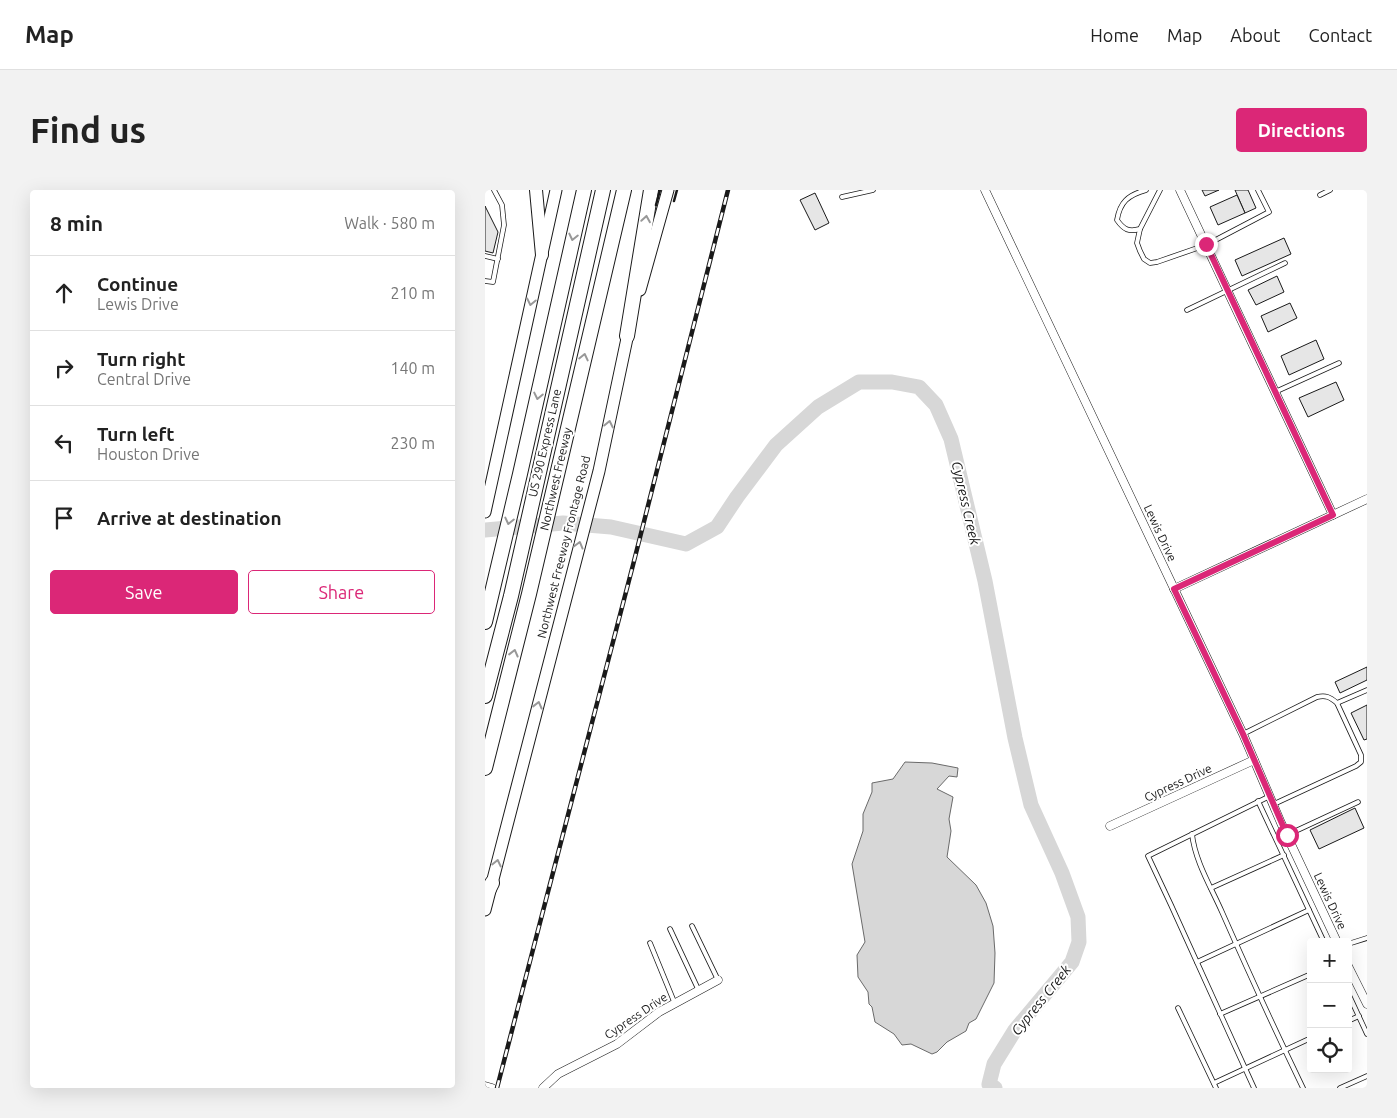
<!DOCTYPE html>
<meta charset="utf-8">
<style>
:root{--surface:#fff;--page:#f2f2f2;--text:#222;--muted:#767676;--line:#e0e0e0;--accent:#db2777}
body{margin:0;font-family:Ubuntu,sans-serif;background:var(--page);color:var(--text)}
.controls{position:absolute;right:15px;bottom:15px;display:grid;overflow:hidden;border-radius:5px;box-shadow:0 5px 20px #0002}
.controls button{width:45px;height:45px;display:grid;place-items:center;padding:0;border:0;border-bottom:1px solid var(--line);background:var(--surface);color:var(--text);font:25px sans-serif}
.stop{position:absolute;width:15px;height:15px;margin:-11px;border:4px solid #db2777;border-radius:50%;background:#fff}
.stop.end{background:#db2777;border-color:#fff;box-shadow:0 1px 5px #0008}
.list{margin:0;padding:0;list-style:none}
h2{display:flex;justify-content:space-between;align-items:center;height:65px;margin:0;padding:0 20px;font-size:21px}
h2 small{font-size:16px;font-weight:400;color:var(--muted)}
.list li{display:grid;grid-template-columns:32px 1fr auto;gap:15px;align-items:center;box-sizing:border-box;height:75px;padding:0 20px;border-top:1px solid var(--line)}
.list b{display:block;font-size:19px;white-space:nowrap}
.list p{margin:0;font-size:16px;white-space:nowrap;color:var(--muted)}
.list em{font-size:16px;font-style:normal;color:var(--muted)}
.actions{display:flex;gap:10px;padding:15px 20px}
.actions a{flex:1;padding:11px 0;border:1px solid var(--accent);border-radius:5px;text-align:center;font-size:18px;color:var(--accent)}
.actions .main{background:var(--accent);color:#fff}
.icon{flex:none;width:28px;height:28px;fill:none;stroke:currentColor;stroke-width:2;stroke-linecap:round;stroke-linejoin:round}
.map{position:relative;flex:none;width:882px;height:898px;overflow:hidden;border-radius:5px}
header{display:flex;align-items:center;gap:30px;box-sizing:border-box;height:70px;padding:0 25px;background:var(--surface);border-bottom:1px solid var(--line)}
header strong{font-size:24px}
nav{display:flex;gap:28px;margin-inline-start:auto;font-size:18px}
.intro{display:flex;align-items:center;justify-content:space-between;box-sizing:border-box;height:120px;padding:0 30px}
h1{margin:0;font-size:35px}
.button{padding:12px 22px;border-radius:5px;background:var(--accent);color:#fff;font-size:18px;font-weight:700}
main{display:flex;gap:30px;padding:0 30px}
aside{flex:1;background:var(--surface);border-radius:5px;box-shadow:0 5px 20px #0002}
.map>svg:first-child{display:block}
.water{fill:#d7d7d7;stroke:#6a6a6a}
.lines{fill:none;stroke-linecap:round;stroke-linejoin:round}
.river{stroke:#d7d7d7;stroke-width:15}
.building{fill:#e6e6e6;stroke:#1a1a1a}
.service-casing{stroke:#1a1a1a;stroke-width:5.5}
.minor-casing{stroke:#1a1a1a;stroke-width:9}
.secondary-casing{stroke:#1a1a1a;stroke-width:13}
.primary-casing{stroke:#1a1a1a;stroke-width:14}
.motorway-casing{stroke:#1a1a1a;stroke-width:16}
.service{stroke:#fff;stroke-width:4}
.minor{stroke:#fff;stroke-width:8}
.secondary{stroke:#fff;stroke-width:11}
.primary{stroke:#fff;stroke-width:12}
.motorway{stroke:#fff;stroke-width:14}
.rail-casing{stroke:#1a1a1a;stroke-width:4.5}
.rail{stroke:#fff;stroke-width:2.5;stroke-dasharray:8;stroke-linecap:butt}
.wall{stroke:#1a1a1a;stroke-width:2.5}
.oneway{stroke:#989898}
.route{stroke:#db2777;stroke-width:6}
.labels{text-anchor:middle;stroke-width:4;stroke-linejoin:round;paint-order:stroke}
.street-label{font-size:12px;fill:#1a1a1a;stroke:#fff}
.water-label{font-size:14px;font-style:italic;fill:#1a1a1a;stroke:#fff}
</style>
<header>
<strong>Map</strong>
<nav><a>Home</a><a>Map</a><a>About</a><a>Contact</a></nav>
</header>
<div class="intro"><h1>Find us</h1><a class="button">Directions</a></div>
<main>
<aside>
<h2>8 min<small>Walk · 580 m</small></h2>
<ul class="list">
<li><svg class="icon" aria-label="ahead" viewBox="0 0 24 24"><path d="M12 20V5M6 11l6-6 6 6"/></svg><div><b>Continue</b><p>Lewis Drive</p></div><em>210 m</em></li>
<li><svg class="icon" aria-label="right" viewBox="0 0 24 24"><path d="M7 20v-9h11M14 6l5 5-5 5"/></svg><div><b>Turn right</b><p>Central Drive</p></div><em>140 m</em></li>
<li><svg class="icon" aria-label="left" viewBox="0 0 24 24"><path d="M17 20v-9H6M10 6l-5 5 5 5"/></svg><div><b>Turn left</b><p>Houston Drive</p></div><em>230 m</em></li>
<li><svg class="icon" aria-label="arrive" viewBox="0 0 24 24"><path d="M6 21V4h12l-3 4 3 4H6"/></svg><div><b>Arrive at destination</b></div></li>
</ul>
<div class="actions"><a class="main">Save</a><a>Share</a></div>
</aside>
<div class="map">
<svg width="882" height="898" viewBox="0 0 882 898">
<rect width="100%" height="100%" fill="#fff"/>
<!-- water -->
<path class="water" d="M420 572 447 573 473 578 472 587 464 586 452 599 468 607 464 629 466 641 462 667 491 695 501 713 508 736 510 763 509 793 491 829 484 833 481 841 462 852 452 862 447 864 426 854 417 855 409 844 390 832 387 817 384 814 383 802 373 787 372 765 380 752 367 674 378 641V624L387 602V593L408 589Z"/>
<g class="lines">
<!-- river -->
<path class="river" d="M0 340 78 333 126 337 201 354 232 337 252 307 291 255 333 217 374 192H407L434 197 451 215 466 249 500 391 530 548 546 615 577 683 593 727 594 752 587 772 530 840 509 874 504 894 510 898"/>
</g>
<!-- building -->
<g class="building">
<path d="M717 0H734L720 6Z"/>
<path d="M750 0H763L771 18 760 23Z"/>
<path d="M330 3 344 33 330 40 315 10Z"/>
<path d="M752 5 760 23 733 35 725 17Z"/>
<path d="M0 16 13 42 8 63 0 61Z"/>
<path d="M799 48 806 64 757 86 750 70Z"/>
<path d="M792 86 799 102 771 115 763 100Z"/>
<path d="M805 113 812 128 783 142 776 126Z"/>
<path d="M831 150 839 169 804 185 796 166Z"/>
<path d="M851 192 859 210 823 227 814 208Z"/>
<path d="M882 477V490L855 503 850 492Z"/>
<path d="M882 515V549L879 550 866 523Z"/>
<path d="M870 618 879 638 834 659 825 640Z"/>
</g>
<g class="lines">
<defs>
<g id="service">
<path d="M661 0C643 5 635 12 632 30 639 40 644 42 655 39L675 0"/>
<path d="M835 5 845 0"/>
<path d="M357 7 388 0"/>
<path d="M655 39 652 53 655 61 659 69 665 73 672 72 721 55 784 22 773 0"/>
<path d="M0 66 13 69"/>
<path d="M0 91 8 92 19 35 17 15 9 0"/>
<path d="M702 120 800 73"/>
<path d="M790 202 854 173"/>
<path d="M852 513 882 500"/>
<path d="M758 544 832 507C841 505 845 507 852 513L876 565V572L871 576 789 614"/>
<path d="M773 611 839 752"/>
<path d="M707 644C710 671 726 697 737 722 763 781 790 840 818 898"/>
<path d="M802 645 873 612"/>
<path d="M726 698 799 665"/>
<path d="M207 736 233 790"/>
<path d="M185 739 214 801"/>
<path d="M165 753 190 814"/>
<path d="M863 754 882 748"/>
<path d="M712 772 824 720"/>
<path d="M863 803 882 844"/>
<path d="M693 818 731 898"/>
<path d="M735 824 826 784"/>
<path d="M863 831 874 826"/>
<path d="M729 893 826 848"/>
<path d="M769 898 686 715 663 666 785 606"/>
<path d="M855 898 882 886"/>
</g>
<g id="minor">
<path d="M500 0 758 544 796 633 852 752"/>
<path d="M695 0 848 325"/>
<path d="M689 399 882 309"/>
<path d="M625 636 769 570"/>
<path d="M863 776 882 814"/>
<path d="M0 896 7 898"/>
<path d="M58 898 73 884 132 854 174 822 233 790"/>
</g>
<g id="secondary">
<path d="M155 100 183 0"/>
<path d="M0 322 71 0"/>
<path d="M0 720 114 281 144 139"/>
</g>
<path id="primary" d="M51 0 57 65"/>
<g id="motorway">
<path d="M142 146 166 0"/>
<path d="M0 432 35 284 99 0"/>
<path d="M0 506 26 406 118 0"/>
<path d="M0 578 44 404 139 0"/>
<path d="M0 707 7 693"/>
</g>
</defs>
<!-- service casing -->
<use href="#service" class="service-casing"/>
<!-- minor casing -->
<use href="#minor" class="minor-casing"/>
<!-- secondary casing -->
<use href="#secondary" class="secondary-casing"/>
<!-- primary casing -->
<use href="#primary" class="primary-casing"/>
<!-- motorway casing -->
<use href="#motorway" class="motorway-casing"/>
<!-- service -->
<use href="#service" class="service"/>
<!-- minor -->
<use href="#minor" class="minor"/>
<!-- secondary -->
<use href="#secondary" class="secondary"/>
<!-- primary -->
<use href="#primary" class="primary"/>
<!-- motorway -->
<use href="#motorway" class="motorway"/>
<defs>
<path id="rail" d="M12 898 148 375 243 0"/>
</defs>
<!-- rail casing -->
<use href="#rail" class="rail-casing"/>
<!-- rail -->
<use href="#rail" class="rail"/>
<!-- wall -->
<g class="wall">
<path d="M189 11 192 0"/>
<path d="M171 15 175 0"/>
</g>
</g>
<!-- one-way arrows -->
<defs><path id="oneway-chevron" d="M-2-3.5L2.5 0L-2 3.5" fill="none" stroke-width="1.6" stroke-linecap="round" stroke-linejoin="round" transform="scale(1.25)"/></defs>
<g class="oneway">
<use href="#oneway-chevron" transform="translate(161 29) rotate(-81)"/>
<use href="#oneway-chevron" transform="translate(88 47) rotate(103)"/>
<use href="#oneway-chevron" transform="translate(46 112) rotate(102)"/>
<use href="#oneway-chevron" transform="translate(99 167) rotate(-77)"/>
<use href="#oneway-chevron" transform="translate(53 206) rotate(102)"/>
<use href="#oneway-chevron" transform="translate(124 234) rotate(-78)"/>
<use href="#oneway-chevron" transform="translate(24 331) rotate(103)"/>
<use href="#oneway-chevron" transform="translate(94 355) rotate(-75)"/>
<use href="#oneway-chevron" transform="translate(29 463) rotate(-76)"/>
<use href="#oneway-chevron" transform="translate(53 515) rotate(-76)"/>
<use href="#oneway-chevron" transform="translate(12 673) rotate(-77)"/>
</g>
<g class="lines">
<!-- route -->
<path class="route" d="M721 54 848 325 689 399 758 544 802 645"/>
</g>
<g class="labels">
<!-- street labels -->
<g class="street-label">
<text transform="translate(60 253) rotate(-77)" y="4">US 290 Express Lane</text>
<text transform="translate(71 289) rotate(-77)" y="4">Northwest Freeway</text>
<text transform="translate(675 343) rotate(65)" y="4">Lewis Drive</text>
<text transform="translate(79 357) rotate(-76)" y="4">Northwest Freeway Frontage Road</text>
<text transform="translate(693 593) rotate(-25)" y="4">Cypress Drive</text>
<text transform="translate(845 711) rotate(65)" y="4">Lewis Drive</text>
<text transform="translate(151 826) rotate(-34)" y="4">Cypress Drive</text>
</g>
<!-- water labels -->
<g class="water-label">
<text transform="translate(481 313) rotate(77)" y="5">Cypress Creek</text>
<text transform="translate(556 810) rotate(-51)" y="5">Cypress Creek</text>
</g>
</g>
</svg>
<div class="controls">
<button>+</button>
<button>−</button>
<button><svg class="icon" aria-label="locate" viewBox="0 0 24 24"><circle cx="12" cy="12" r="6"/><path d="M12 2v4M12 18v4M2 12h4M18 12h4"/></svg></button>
</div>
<div class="stop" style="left:802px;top:645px"></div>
<div class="stop end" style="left:721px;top:54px"></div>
</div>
</main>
